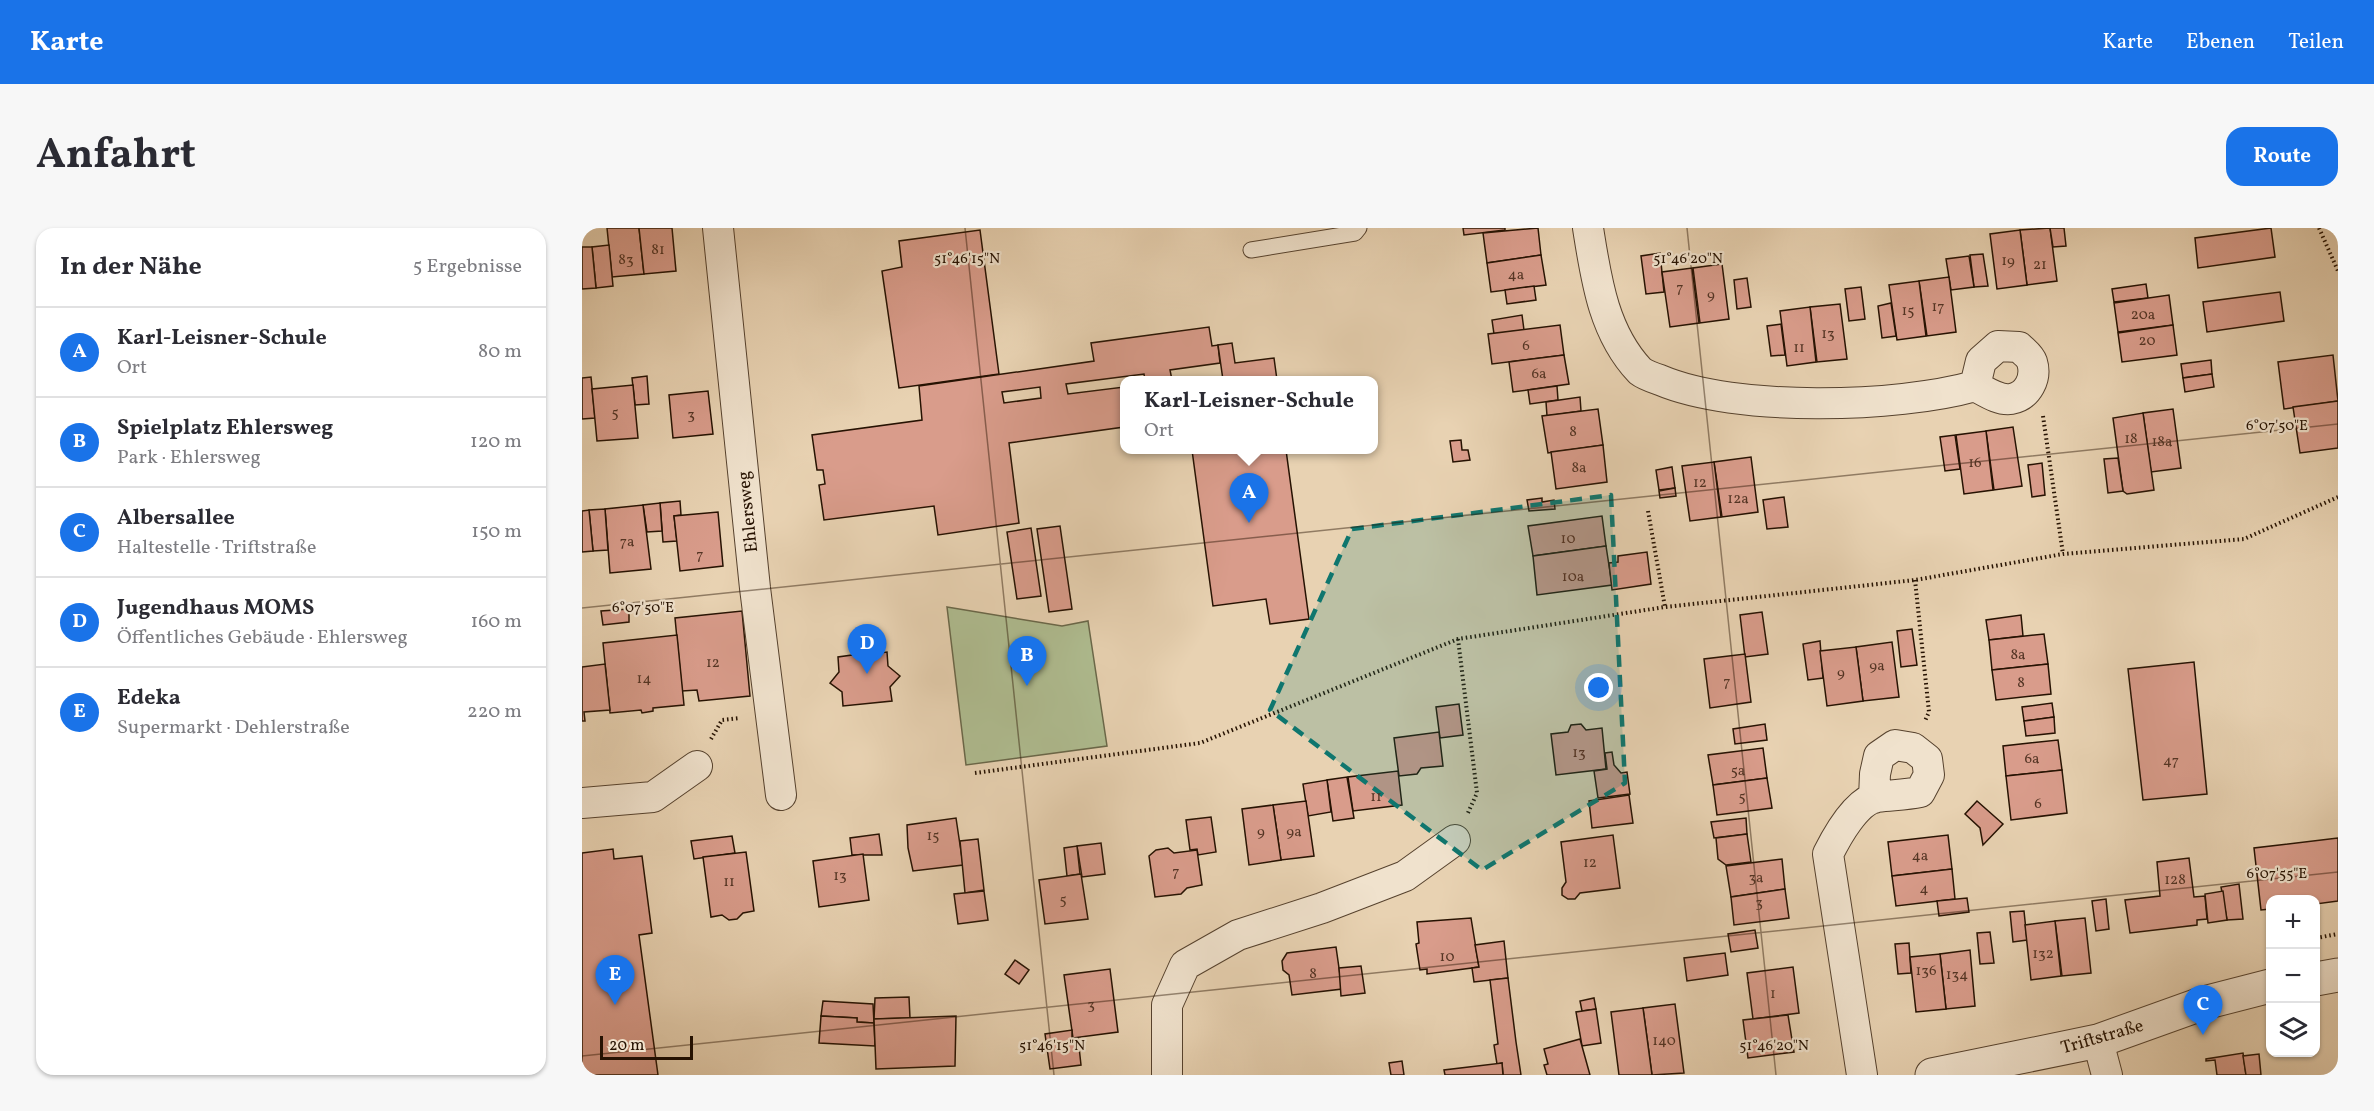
<!DOCTYPE html>
<html lang="de">
<meta charset="utf-8">
<style>
:root{--surface:#fff;--page:#f7f7f7;--text:#2b2b33;--muted:#7c7c81;--line:#e1e1e2;--accent:#1a73e8}
body{margin:0;font-family:Vollkorn,serif;background:var(--page);color:var(--text)}
.controls{position:absolute;right:18px;bottom:18px;display:grid;overflow:hidden;border-radius:12px;box-shadow:0 2px 4px #0004}
.controls button{width:54px;height:54px;display:grid;place-items:center;padding:0;border:0;border-bottom:2px solid var(--line);background:var(--surface);color:var(--text);font:30px sans-serif}
.scale{position:absolute;left:18px;bottom:15px;width:93px;box-sizing:border-box;padding-left:6px;border:3px solid #261202;border-top:0;font-size:16px;line-height:21px;white-space:nowrap;color:#261202;-webkit-text-stroke:4px #f0e2cd;paint-order:stroke}
.you{position:absolute;left:1017px;top:460px;width:21px;height:21px;margin:-15px;border:4px solid #fff;border-radius:50%;background:#1a73e8;box-shadow:0 0 0 9px #1a73e833}
.badge{display:grid;place-items:center;width:39px;height:39px;border-radius:50%;background:var(--accent);color:#fff;font-size:20px;font-weight:700}
.pin{position:absolute;translate:-50% -50px;filter:drop-shadow(0 2px 3px #0008)}
.pin::after{content:'';position:absolute;top:32px;width:21px;height:18px;background:inherit;clip-path:polygon(0 0,100% 0,50% 100%)}
.popup{position:absolute;left:538px;top:148px;width:258px;height:78px;box-sizing:border-box;display:grid;place-content:center;border-radius:12px;background:var(--surface);filter:drop-shadow(0 2px 4px #0005);font-size:20px;white-space:nowrap;color:var(--muted)}
.popup b{font-size:22px;color:var(--text)}
.popup::after{content:'';position:absolute;left:50%;top:100%;margin-left:-12px;border:12px solid transparent;border-top-color:var(--surface)}
.list{margin:0;padding:0;list-style:none}
h2{display:flex;justify-content:space-between;align-items:center;height:78px;margin:0;padding:0 24px;font-size:26px}
h2 small{font-size:20px;font-weight:400;color:var(--muted)}
.list li{display:grid;grid-template-columns:39px 1fr auto;gap:18px;align-items:center;box-sizing:border-box;height:90px;padding:0 24px;border-top:2px solid var(--line)}
.list b{display:block;font-size:22px;white-space:nowrap}
.list p{margin:0;font-size:20px;white-space:nowrap;color:var(--muted)}
.list em{font-size:20px;font-style:normal;color:var(--muted)}
.icon{flex:none;width:33px;height:33px;fill:none;stroke:currentColor;stroke-width:2;stroke-linecap:round;stroke-linejoin:round}
.map{position:relative;flex:none;width:1756px;height:847px;overflow:hidden;border-radius:18px}
header{display:flex;align-items:center;gap:36px;box-sizing:border-box;height:84px;padding:0 30px;background:var(--accent);color:#fff}
header strong{font-size:28px}
nav{display:flex;gap:33px;margin-inline-start:auto;font-size:21px}
.intro{display:flex;align-items:center;justify-content:space-between;box-sizing:border-box;height:144px;padding:0 36px}
h1{margin:0;font-size:42px}
.button{padding:15px 27px;border-radius:18px;background:var(--accent);color:#fff;font-size:21px;font-weight:700}
main{display:flex;gap:36px;padding:0 36px}
aside{flex:1;background:var(--surface);border-radius:18px;box-shadow:0 2px 4px #0004}
.map>svg:first-child{display:block}
.green{fill:#afbd91;stroke:#6a684a;stroke-width:1.5}
.building{fill:#d99c8b;stroke:#261202;stroke-width:1.5;fill-rule:evenodd}
.lines{fill:none;stroke-linecap:round;stroke-linejoin:round}
.service-casing{stroke:#56422e;stroke-width:17}
.minor-casing{stroke:#56422e;stroke-width:32}
.tertiary-casing{stroke:#56422e;stroke-width:35}
.path{stroke:#261202;stroke-width:4;stroke-dasharray:1.5 3;stroke-linecap:butt}
.service{stroke:#f0e2cd;stroke-width:15}
.minor{stroke:#f0e2cd;stroke-width:30}
.tertiary{stroke:#f0e2cd;stroke-width:33}
.marked{fill:#0f766e;fill-opacity:0.2;stroke:#0f766e;stroke-width:4.5;stroke-dasharray:12 8;stroke-linejoin:round}
.ticks{fill:none;stroke:#261202;stroke-width:1.5;stroke-opacity:0.45}
.labels{text-anchor:middle;stroke-width:4.5;stroke-linejoin:round;paint-order:stroke}
.number-label{font-size:15px;fill:#533424}
.street-label{font-size:18px;fill:#261202;stroke:#f0e2cd}
.ticks-label{font-size:15px;text-anchor:middle;fill:#261202;stroke:#f0e2cd;stroke-width:4.5;stroke-linejoin:round;paint-order:stroke}
</style>
<header>
<strong>Karte</strong>
<nav><a>Karte</a><a>Ebenen</a><a>Teilen</a></nav>
</header>
<div class="intro"><h1>Anfahrt</h1><a class="button">Route</a></div>
<main>
<aside>
<h2>In der Nähe<small>5 Ergebnisse</small></h2>
<ul class="list">
<li><span class="badge">A</span><div><b>Karl-Leisner-Schule</b><p>Ort</p></div><em>80 m</em></li>
<li><span class="badge">B</span><div><b>Spielplatz Ehlersweg</b><p>Park · Ehlersweg</p></div><em>120 m</em></li>
<li><span class="badge">C</span><div><b>Albersallee</b><p>Haltestelle · Triftstraße</p></div><em>150 m</em></li>
<li><span class="badge">D</span><div><b>Jugendhaus MOMS</b><p>Öffentliches Gebäude · Ehlersweg</p></div><em>160 m</em></li>
<li><span class="badge">E</span><div><b>Edeka</b><p>Supermarkt · Dehlerstraße</p></div><em>220 m</em></li>
</ul>
</aside>
<div class="map">
<svg width="1756" height="847" viewBox="0 0 1756 847">
<rect width="100%" height="100%" fill="#e8d2b2"/>
<filter id="stains"><feTurbulence type="fractalNoise" baseFrequency=".00333" numOctaves="4"/><feColorMatrix values="0 0 0 0 .2 0 0 0 0 .09 0 0 0 0 .02 0 0 0 .5 -.17"/></filter>
<radialGradient id="worn" r=".72"><stop offset=".6" stop-color="#630" stop-opacity="0"/><stop offset="1" stop-color="#630" stop-opacity=".3"/></radialGradient>
<!-- green -->
<path class="green" d="M365 379 480 398 506 393 525 518 384 537Z"/>
<!-- building -->
<g class="building">
<path d="M25 0H57L62 46 30 49Z"/>
<path d="M57 0H90L94 43 62 46Z"/>
<path d="M881 0H923V2L882 7Z"/>
<path d="M956 0 959 27 905 35 901 5Z"/>
<path d="M1468 0 1475 53 1445 57 1438 2Z"/>
<path d="M1468 0H1482L1484 18 1471 19Z"/>
<path d="M1689 0 1693 29 1616 40 1613 10Z"/>
<path d="M398 2 417 146 317 160 300 43 320 39 317 13Z"/>
<path d="M1438 2 1445 57 1415 61 1408 6Z"/>
<path d="M27 17 31 58 14 60 10 19Z"/>
<path d="M0 19H10L14 60 0 61Z"/>
<path d="M1078 25 1082 64 1064 66 1059 28Z"/>
<path d="M1401 26 1406 58 1392 59 1388 27Z"/>
<path d="M959 27 964 57 909 64 905 35Z"/>
<path d="M1387 28 1392 59 1369 62 1364 31Z"/>
<path d="M1140 36 1147 91 1118 95 1111 40Z"/>
<path d="M1110 40 1117 95 1088 99 1080 44Z"/>
<path d="M1367 49 1374 104 1345 108 1337 53Z"/>
<path d="M1165 50 1169 79 1155 81 1152 52Z"/>
<path d="M1337 53 1344 108 1315 112 1307 57Z"/>
<path d="M1564 56 1566 70 1532 74 1530 61Z"/>
<path d="M952 58 954 72 925 76 923 62Z"/>
<path d="M1279 59 1283 91 1267 93 1263 61Z"/>
<path d="M1698 64 1702 93 1625 104 1621 74Z"/>
<path d="M1587 67 1591 97 1536 104 1532 75Z"/>
<path d="M1309 75 1314 108 1300 110 1296 78Z"/>
<path d="M1258 76 1265 131 1235 134 1228 79Z"/>
<path d="M1228 79 1234 134 1205 138 1198 83Z"/>
<path d="M940 87 942 102 912 106 910 92Z"/>
<path d="M1199 96 1203 127 1189 128 1185 98Z"/>
<path d="M978 97 982 127 910 136 906 106Z"/>
<path d="M1591 97 1595 127 1540 134 1536 105Z"/>
<path d="M627 99 630 118 636 117 638 135 588 142 590 152H563L562 146 484 156 486 166 542 159V199L427 215 437 295 356 307 352 278 242 292 237 257 243 256 241 242H235L230 207 340 192 337 158 512 133 509 115ZM458 159 459 170 422 175 420 164Z"/>
<path d="M650 115 653 135 692 130 695 152H641L636 117Z"/>
<path d="M982 127 987 156 931 164 927 134Z"/>
<path d="M1751 127 1756 173 1702 181 1696 134Z"/>
<path d="M1629 132 1630 146 1601 150 1599 136Z"/>
<path d="M1630 146 1632 159 1603 164 1601 150Z"/>
<path d="M65 148 67 176 53 177 50 150Z"/>
<path d="M9 149 13 190 0 191V150Z"/>
<path d="M51 157 56 210 15 213 10 161Z"/>
<path d="M975 158 976 172 948 176 946 162Z"/>
<path d="M126 163 131 206 91 210 87 167Z"/>
<path d="M998 169 999 183 965 188 964 174Z"/>
<path d="M1756 173V220L1718 225 1711 179Z"/>
<path d="M1016 181 1021 217 966 225 960 188Z"/>
<path d="M1591 181 1599 240 1569 244 1561 185Z"/>
<path d="M1561 185 1572 262 1545 266 1541 263 1531 190Z"/>
<path d="M1431 199 1440 258 1412 262 1404 203Z"/>
<path d="M1404 203 1411 262 1382 266 1374 207Z"/>
<path d="M1373 207 1378 241 1363 243 1358 209Z"/>
<path d="M879 212 880 222H886L888 232 871 234 868 213Z"/>
<path d="M1021 217 1025 254 974 261 969 224Z"/>
<path d="M610 222H704L727 391 688 396 684 371 631 378Z"/>
<path d="M1169 229 1176 284 1140 289 1132 234Z"/>
<path d="M1536 230 1541 263 1526 265 1522 231Z"/>
<path d="M1132 234 1139 289 1108 293 1100 238Z"/>
<path d="M1460 235 1463 267 1450 269 1446 237Z"/>
<path d="M1090 239 1093 260 1077 262 1074 242Z"/>
<path d="M1093 260 1094 268 1078 270 1077 263Z"/>
<path d="M1202 269 1206 299 1185 301 1181 272Z"/>
<path d="M960 270V274L972 272 973 281 947 283 945 272Z"/>
<path d="M98 273 99 287 92 288 95 313 81 314 78 275Z"/>
<path d="M78 275 80 303 65 304 61 277Z"/>
<path d="M61 277 69 341 28 345 23 281Z"/>
<path d="M23 281 26 322 11 323 7 282Z"/>
<path d="M7 282 11 323 0 324V283Z"/>
<path d="M136 284 141 338 98 343 92 288Z"/>
<path d="M1020 288 1024 318 951 328 946 298Z"/>
<path d="M478 298 490 381 467 384 455 301Z"/>
<path d="M449 300 459 368 435 371 425 304Z"/>
<path d="M1024 318 1030 357 955 367 951 328Z"/>
<path d="M1065 324 1069 356 1030 362 1027 335 1036 334V328Z"/>
<path d="M47 381V394L21 397 19 383Z"/>
<path d="M160 383 168 468 117 473 115 462 100 463 93 390Z"/>
<path d="M1180 384 1186 426 1163 429 1158 387Z"/>
<path d="M1439 387 1441 408 1407 412 1404 392Z"/>
<path d="M1330 401 1335 437 1319 439 1315 403Z"/>
<path d="M1462 406 1466 436 1410 442 1407 412Z"/>
<path d="M95 407 102 477 71 480V483L60 485 59 482 28 485 21 415Z"/>
<path d="M1238 413 1241 450 1226 452 1221 416Z"/>
<path d="M1310 414 1317 469 1281 473 1274 419Z"/>
<path d="M279 416 291 426 305 424 306 438 318 448 308 459 310 473 261 478 260 464 248 455 257 444 256 429 270 427Z"/>
<path d="M1274 419 1281 473 1245 478 1238 423Z"/>
<path d="M1163 426 1169 474 1128 480 1122 431Z"/>
<path d="M1612 434 1625 566 1561 572 1546 441Z"/>
<path d="M23 436 28 482 2 484 3 493H0V439Z"/>
<path d="M1466 436 1469 466 1414 472 1410 442Z"/>
<path d="M1470 475 1472 489 1442 493 1440 479Z"/>
<path d="M877 476 881 507 858 510 854 479Z"/>
<path d="M1472 489 1473 505 1444 508 1442 493Z"/>
<path d="M999 496 1004 502 1020 500 1024 541 974 547 969 506 986 504 989 497Z"/>
<path d="M1183 496 1185 512 1153 516 1151 501Z"/>
<path d="M857 504 861 538 839 540 835 546 817 548 812 510Z"/>
<path d="M1476 512 1480 542 1424 548 1421 518Z"/>
<path d="M1181 520 1185 550 1131 557 1126 527Z"/>
<path d="M1030 524 1032 537 1039 545 1045 544 1048 566 1016 570 1012 543 1025 541 1023 525Z"/>
<path d="M1480 542 1485 585 1429 592 1424 548Z"/>
<path d="M816 543 820 577 771 583 766 549Z"/>
<path d="M765 549 772 590 751 593 745 552Z"/>
<path d="M1185 550 1190 580 1135 587 1131 557Z"/>
<path d="M745 552 749 584 726 588 721 556Z"/>
<path d="M1047 567 1051 595 1010 600 1007 573Z"/>
<path d="M724 573 732 628 699 632 691 577Z"/>
<path d="M1395 573 1421 596 1401 617 1398 600 1383 586Z"/>
<path d="M691 577 699 632 667 637 660 581Z"/>
<path d="M629 589 634 624 616 627 615 621 608 622 604 592Z"/>
<path d="M374 590 381 637 331 643 326 620 325 597Z"/>
<path d="M1164 590 1165 606 1132 610 1129 594Z"/>
<path d="M297 606 300 627H270L268 610Z"/>
<path d="M1165 606 1169 634 1144 637 1136 631 1134 610Z"/>
<path d="M1031 607 1038 660 998 665 993 671H986L980 667V660L984 654 979 614Z"/>
<path d="M1366 607 1370 641 1310 648 1306 614Z"/>
<path d="M150 608 153 625 112 631 109 613Z"/>
<path d="M1756 610V673L1734 676V672H1688V681L1679 682 1672 620Z"/>
<path d="M396 611 402 662 383 665 378 613Z"/>
<path d="M519 615 523 646 500 649 495 618Z"/>
<path d="M495 618 498 646 485 648 482 620Z"/>
<path d="M586 620 592 625 615 622 620 657 605 660 599 666 573 669 567 628 574 622Z"/>
<path d="M31 621 32 631 60 628 70 705 57 707 76 847H0V625Z"/>
<path d="M164 624 172 683 161 685 155 691 147 692 140 687 129 689 121 629Z"/>
<path d="M281 626 287 672 237 679 231 633Z"/>
<path d="M1607 630 1612 669 1623 668 1625 691 1615 692V697L1548 705 1543 672 1578 668 1575 634Z"/>
<path d="M1200 631 1203 661 1149 669 1144 638Z"/>
<path d="M1370 641 1373 671 1314 678 1310 648Z"/>
<path d="M499 646 506 691 463 696 457 652Z"/>
<path d="M1657 656 1661 691 1645 692 1639 659Z"/>
<path d="M1203 661 1207 690 1152 697 1149 669Z"/>
<path d="M402 663 406 692 376 696 372 666Z"/>
<path d="M1641 663 1645 692 1626 695 1623 666Z"/>
<path d="M1385 670 1387 684 1357 688 1355 673Z"/>
<path d="M1524 671 1527 701 1514 703 1510 673Z"/>
<path d="M1442 683 1445 712 1431 714 1428 684Z"/>
<path d="M889 690 897 739 845 746V741L838 742 834 716 837 715 835 694Z"/>
<path d="M1503 690 1509 745 1480 748 1473 693Z"/>
<path d="M1473 693 1479 748 1449 752 1443 697Z"/>
<path d="M1173 702 1176 720 1149 724 1146 706Z"/>
<path d="M1408 704 1412 735 1398 736 1395 705Z"/>
<path d="M922 713 926 750 892 754 890 740 897 739 893 717Z"/>
<path d="M1327 715 1329 745 1316 746 1313 716Z"/>
<path d="M754 719 760 761 710 767 707 747 701 742 700 733 705 725Z"/>
<path d="M1388 722 1393 778 1364 781 1358 726Z"/>
<path d="M1143 725 1146 747 1105 753 1102 730Z"/>
<path d="M1358 726 1364 781 1334 784 1328 729Z"/>
<path d="M433 732 447 742 437 756 423 746Z"/>
<path d="M779 738 783 765 759 768 757 740Z"/>
<path d="M1211 739 1217 785 1171 791 1165 745Z"/>
<path d="M528 741 536 804 491 810 482 747Z"/>
<path d="M926 750 934 814 939 847H921L920 835 915 836 912 817 916 816 908 752Z"/>
<path d="M327 769 328 790 292 791 293 770Z"/>
<path d="M1012 770 1014 781 1000 783 998 773Z"/>
<path d="M241 773 291 776 292 795 275 794V790L239 788Z"/>
<path d="M1093 776 1102 845 1070 847 1061 780Z"/>
<path d="M1061 780 1070 847H1037L1029 784Z"/>
<path d="M1014 781 1019 815 1000 818 994 784Z"/>
<path d="M1206 787 1212 824 1166 830 1161 792Z"/>
<path d="M239 788 275 790V794L292 795 293 818 237 815Z"/>
<path d="M374 788 373 838 294 841 292 791Z"/>
<path d="M490 802V810H496L499 837 468 841 463 806Z"/>
<path d="M998 811 1008 847H965L962 837 966 836 962 821Z"/>
<path d="M1661 825 1664 847H1635L1633 832 1624 833V831Z"/>
<path d="M1677 826 1679 847H1664L1661 828Z"/>
<path d="M820 833 822 847H809L807 835Z"/>
<path d="M920 835 921 847H863L862 842Z"/>
</g>
<g class="lines">
<defs>
<path id="service" d="M669 22 773 5 777 0"/>
<g id="minor">
<path d="M136 0 173 360 199 567"/>
<path d="M1006 0C1014 50 1021 104 1058 143 1063 147 1072 150 1078 152 1153 184 1315 180 1393 158 1403 163 1417 173 1429 171 1446 168 1455 150 1450 134 1448 128 1442 124 1437 119L1416 118 1399 133 1393 158"/>
<path d="M0 575 71 569 115 538"/>
<path d="M1516 813 1525 847"/>
<path d="M585 847V777L603 737 656 707 740 680 823 648 873 612"/>
<path d="M1280 847 1246 626C1255 608 1274 573 1295 569 1310 567 1323 567 1338 564L1347 547 1345 531 1331 520 1313 517 1297 528 1293 546 1292 570"/>
</g>
<g id="tertiary">
<path d="M1734 751 1756 747"/>
<path d="M1350 847 1516 813 1622 775 1688 758"/>
</g>
</defs>
<!-- service casing -->
<use href="#service" class="service-casing"/>
<!-- minor casing -->
<use href="#minor" class="minor-casing"/>
<!-- tertiary casing -->
<use href="#tertiary" class="tertiary-casing"/>
<!-- path -->
<g class="path">
<path d="M1737 0 1756 43"/>
<path d="M1461 188 1481 326"/>
<path d="M1066 283 1083 379"/>
<path d="M1333 352 1347 484 1343 493"/>
<path d="M876 411 895 565 885 587"/>
<path d="M129 511 140 492 158 490"/>
<path d="M393 545 618 515 876 411 1083 379 1333 352 1481 326 1662 311 1756 269"/>
<path d="M1734 710 1756 706"/>
</g>
<!-- service -->
<use href="#service" class="service"/>
<!-- minor -->
<use href="#minor" class="minor"/>
<!-- tertiary -->
<use href="#tertiary" class="tertiary"/>
</g>
<!-- marked area -->
<path class="marked" d="M1029 267 1043 555 900 642 688 482 770 301Z"/>
<!-- ticks -->
<path class="ticks" d="M383 0 472 847M1105 0 1194 847M0 380 1756 196M0 828 1756 644"/>
<g class="labels">
<!-- number labels -->
<g class="number-label">
<text x="76" y="26">81</text>
<text x="44" y="36">83</text>
<text x="1426" y="37">19</text>
<text x="1458" y="41">21</text>
<text x="934" y="51">4a</text>
<text x="1098" y="64">7</text>
<text x="1129" y="71">9</text>
<text x="1356" y="83">17</text>
<text x="1326" y="87">15</text>
<text x="1561" y="91">20a</text>
<text x="1246" y="110">13</text>
<text x="1565" y="117">20</text>
<text x="944" y="122">6</text>
<text x="1217" y="124">11</text>
<text x="957" y="150">6a</text>
<text x="33" y="189">5</text>
<text x="109" y="191">3</text>
<text x="991" y="208">8</text>
<text x="1549" y="215">18</text>
<text x="1580" y="218">18a</text>
<text x="1393" y="239">16</text>
<text x="997" y="244">8a</text>
<text x="1118" y="259">12</text>
<text x="1156" y="275">12a</text>
<text x="986" y="315">10</text>
<text x="45" y="318">7a</text>
<text x="118" y="331">7</text>
<text x="991" y="353">10a</text>
<text x="1436" y="431">8a</text>
<text x="131" y="439">12</text>
<text x="1295" y="442">9a</text>
<text x="1259" y="449">9</text>
<text x="62" y="455">14</text>
<text x="1145" y="458">7</text>
<text x="1439" y="459">8</text>
<text x="997" y="529">13</text>
<text x="1450" y="535">6a</text>
<text x="1589" y="537">47</text>
<text x="1156" y="547">5a</text>
<text x="794" y="573">11</text>
<text x="1160" y="573">5</text>
<text x="1456" y="580">6</text>
<text x="679" y="608">9</text>
<text x="712" y="608">9a</text>
<text x="351" y="612">15</text>
<text x="1338" y="632">4a</text>
<text x="1008" y="639">12</text>
<text x="594" y="648">7</text>
<text x="258" y="652">13</text>
<text x="1174" y="654">3a</text>
<text x="1593" y="656">128</text>
<text x="147" y="658">11</text>
<text x="1342" y="665">4</text>
<text x="481" y="676">5</text>
<text x="1177" y="679">3</text>
<text x="1461" y="730">132</text>
<text x="865" y="733">10</text>
<text x="1344" y="747">136</text>
<text x="731" y="750">8</text>
<text x="1375" y="751">134</text>
<text x="1191" y="770">1</text>
<text x="509" y="781">3</text>
<text x="1082" y="817">140</text>
</g>
<!-- street labels -->
<g class="street-label">
<text transform="translate(165 284) rotate(-96)" y="6">Ehlersweg</text>
<text transform="translate(1520 808) rotate(-16)" y="6">Triftstraße</text>
</g>
</g>
<g class="ticks-label">
<text x="385" y="35">51°46'15"N</text>
<text x="1106" y="35">51°46'20"N</text>
<text x="1695" y="202">6°07'50"E</text>
<text x="61" y="384">6°07'50"E</text>
<text x="1695" y="650">6°07'55"E</text>
<text x="470" y="822">51°46'15"N</text>
<text x="1192" y="822">51°46'20"N</text>
</g>
<rect width="100%" height="100%" filter="url(#stains)"/>
<rect width="100%" height="100%" fill="url(#worn)"/>
</svg>
<div class="controls">
<button>+</button>
<button>−</button>
<button><svg class="icon" aria-label="layers" viewBox="0 0 24 24"><path d="M12 4l9 5-9 5-9-5zM3 14l9 5 9-5"/></svg></button>
</div>
<div class="scale">20 m</div>
<div class="you"></div>
<div class="pin badge" style="left:667px;top:295px">A</div>
<div class="popup"><b>Karl-Leisner-Schule</b>Ort</div>
<div class="pin badge" style="left:445px;top:458px">B</div>
<div class="pin badge" style="left:1621px;top:807px">C</div>
<div class="pin badge" style="left:285px;top:446px">D</div>
<div class="pin badge" style="left:33px;top:777px">E</div>
</div>
</main>
